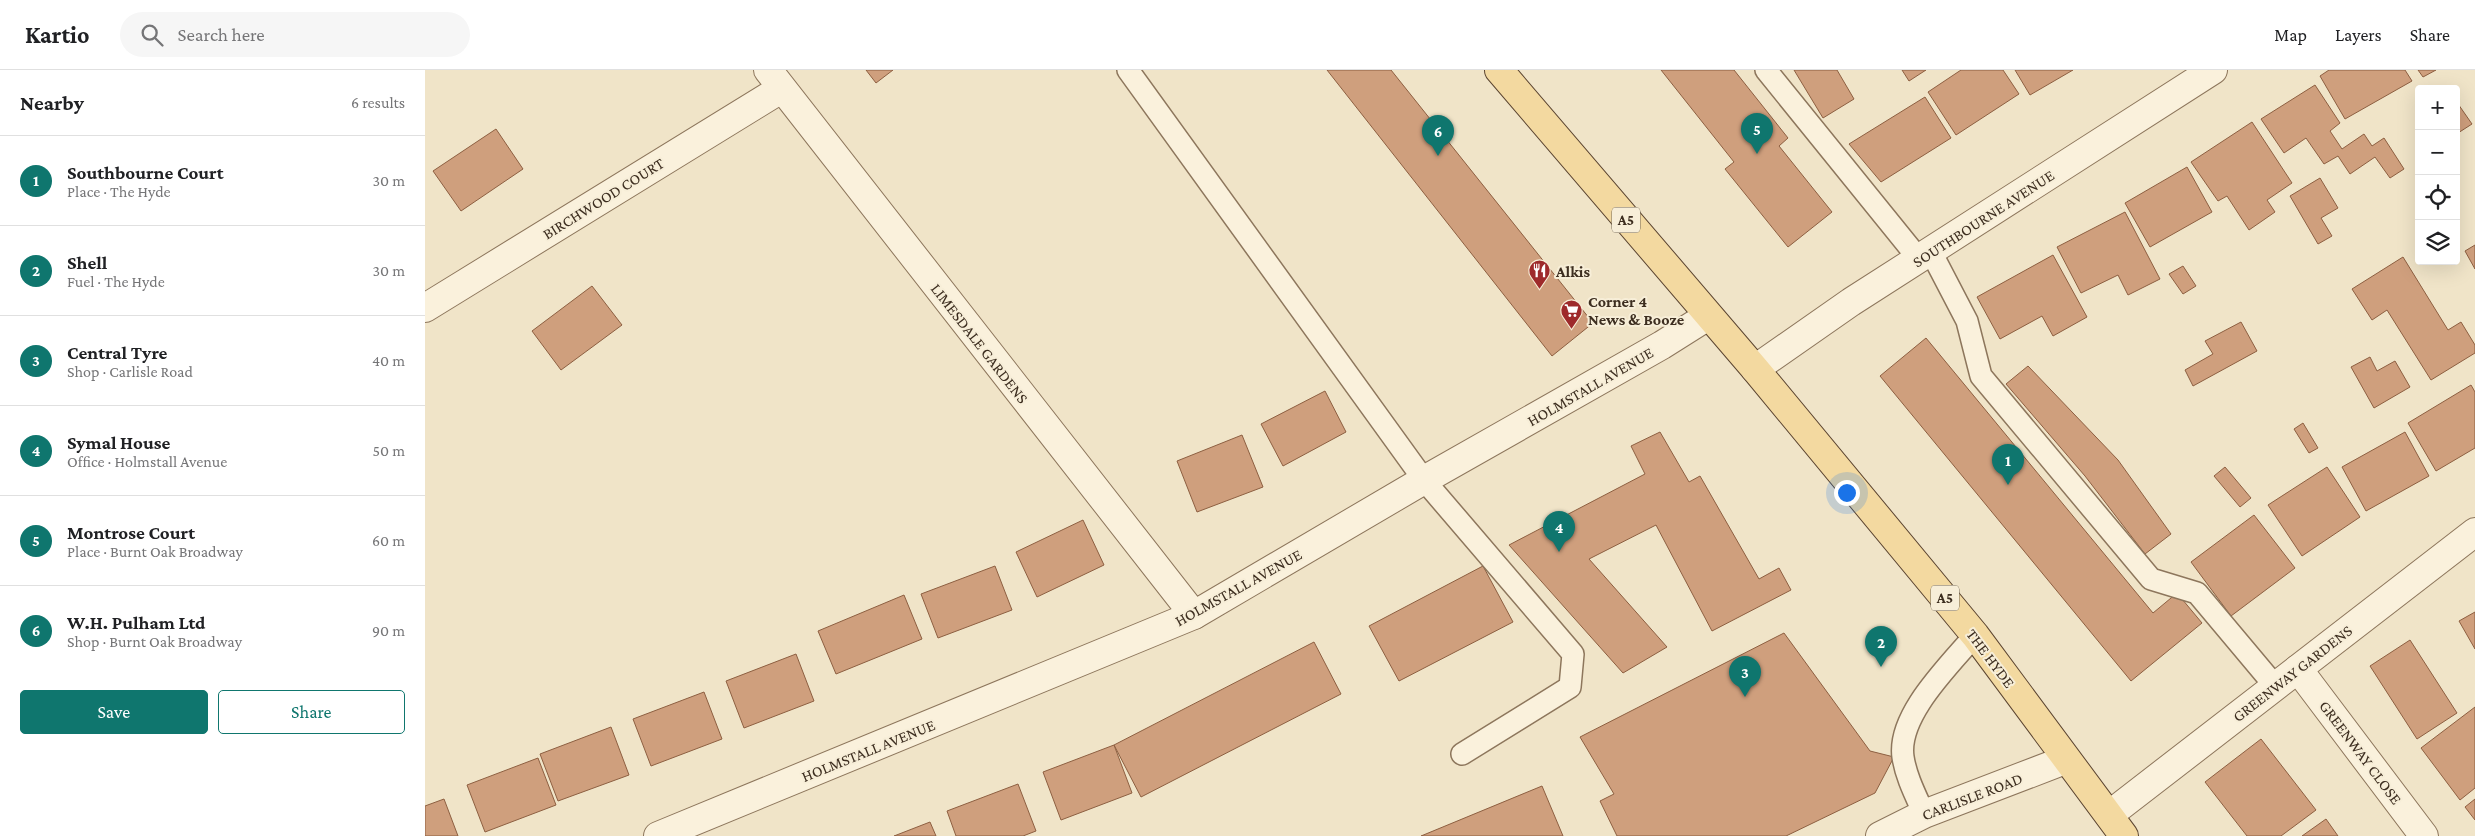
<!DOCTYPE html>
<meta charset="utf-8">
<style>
:root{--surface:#fff;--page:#f6f6f6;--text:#202124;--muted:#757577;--line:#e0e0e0;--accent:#0f766e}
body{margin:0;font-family:"Crimson Pro",serif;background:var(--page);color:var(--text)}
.controls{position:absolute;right:15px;top:15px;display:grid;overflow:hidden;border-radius:5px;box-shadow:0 5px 20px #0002}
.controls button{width:45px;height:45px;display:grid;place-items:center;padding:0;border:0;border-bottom:1px solid var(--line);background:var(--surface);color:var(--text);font:25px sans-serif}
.you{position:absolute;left:1421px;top:422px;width:18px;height:18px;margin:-12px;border:4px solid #fff;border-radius:50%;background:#1a73e8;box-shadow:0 0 0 8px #1a73e833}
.badge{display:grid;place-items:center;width:32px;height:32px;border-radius:50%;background:var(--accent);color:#fff;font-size:16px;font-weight:700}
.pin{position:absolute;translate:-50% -41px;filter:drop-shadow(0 1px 2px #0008)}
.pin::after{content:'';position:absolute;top:26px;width:18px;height:15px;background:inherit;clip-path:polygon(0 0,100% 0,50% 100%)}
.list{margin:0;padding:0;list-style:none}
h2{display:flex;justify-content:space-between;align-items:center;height:65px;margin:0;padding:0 20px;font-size:21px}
h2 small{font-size:16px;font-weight:400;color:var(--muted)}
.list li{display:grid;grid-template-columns:32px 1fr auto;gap:15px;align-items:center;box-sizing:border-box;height:90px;padding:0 20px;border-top:1px solid var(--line)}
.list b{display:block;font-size:19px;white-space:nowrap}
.list p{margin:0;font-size:16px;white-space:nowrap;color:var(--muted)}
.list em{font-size:16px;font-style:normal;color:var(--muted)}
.actions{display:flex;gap:10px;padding:15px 20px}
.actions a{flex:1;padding:11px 0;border:1px solid var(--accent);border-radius:5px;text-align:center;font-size:18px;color:var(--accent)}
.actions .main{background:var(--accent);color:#fff}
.icon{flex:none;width:28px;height:28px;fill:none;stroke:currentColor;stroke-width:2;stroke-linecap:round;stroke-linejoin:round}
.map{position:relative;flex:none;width:2050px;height:766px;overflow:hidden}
header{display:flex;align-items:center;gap:30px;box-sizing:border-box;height:70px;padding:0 25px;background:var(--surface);border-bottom:1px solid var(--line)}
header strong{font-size:24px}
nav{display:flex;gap:28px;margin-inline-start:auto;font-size:18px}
.search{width:350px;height:45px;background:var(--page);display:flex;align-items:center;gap:12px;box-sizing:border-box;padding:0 18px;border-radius:28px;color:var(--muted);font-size:19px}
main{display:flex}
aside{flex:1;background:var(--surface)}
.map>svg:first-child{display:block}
.building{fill:#cf9f7d;stroke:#8d5f41}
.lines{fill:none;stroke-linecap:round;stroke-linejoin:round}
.service-casing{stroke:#8d765c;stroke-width:24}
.minor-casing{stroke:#8d765c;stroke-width:30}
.tertiary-casing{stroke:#8d765c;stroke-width:30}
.primary-casing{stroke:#5b4430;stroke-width:30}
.service{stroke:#faf1dc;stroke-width:21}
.minor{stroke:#faf1dc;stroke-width:28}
.tertiary{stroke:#faf1dc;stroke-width:28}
.primary{stroke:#f3d9a0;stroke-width:28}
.labels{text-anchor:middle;stroke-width:4;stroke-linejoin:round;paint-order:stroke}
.shield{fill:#f7eed8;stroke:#756857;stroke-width:1}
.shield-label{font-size:15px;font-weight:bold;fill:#3d2e20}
.street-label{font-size:16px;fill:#3d2e20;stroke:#f7eed8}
.poi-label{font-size:16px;font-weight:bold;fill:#3d2e20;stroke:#f7eed8;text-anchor:start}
</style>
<header>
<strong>Kartio</strong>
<div class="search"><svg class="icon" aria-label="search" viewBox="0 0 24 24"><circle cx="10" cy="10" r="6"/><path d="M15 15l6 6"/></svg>Search here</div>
<nav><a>Map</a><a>Layers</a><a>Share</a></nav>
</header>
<main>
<aside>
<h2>Nearby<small>6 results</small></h2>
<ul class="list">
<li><span class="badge">1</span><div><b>Southbourne Court</b><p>Place · The Hyde</p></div><em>30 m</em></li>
<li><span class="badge">2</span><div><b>Shell</b><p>Fuel · The Hyde</p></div><em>30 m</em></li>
<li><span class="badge">3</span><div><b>Central Tyre</b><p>Shop · Carlisle Road</p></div><em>40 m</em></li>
<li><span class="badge">4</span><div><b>Symal House</b><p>Office · Holmstall Avenue</p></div><em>50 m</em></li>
<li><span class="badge">5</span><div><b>Montrose Court</b><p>Place · Burnt Oak Broadway</p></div><em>60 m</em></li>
<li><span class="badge">6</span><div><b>W.H. Pulham Ltd</b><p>Shop · Burnt Oak Broadway</p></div><em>90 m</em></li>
</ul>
<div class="actions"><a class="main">Save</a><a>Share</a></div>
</aside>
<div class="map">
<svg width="2050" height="766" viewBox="0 0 2050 766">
<rect width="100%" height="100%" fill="#f0e4c8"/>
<!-- building -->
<g class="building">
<path d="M441 0H468L451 13Z"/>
<path d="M902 0H966L1168 253 1127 286Z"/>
<path d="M1236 0H1309L1363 68 1354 76 1407 142 1363 177 1300 99 1309 92Z"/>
<path d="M1369 0H1412L1429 29 1398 48Z"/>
<path d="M1477 0H1501L1484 11Z"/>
<path d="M1536 0H1578L1594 24 1531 65 1503 22Z"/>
<path d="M1590 0H1648L1605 25Z"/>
<path d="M1904 0H1980L1987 11 1920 49 1895 6Z"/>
<path d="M1993 0H2011L1998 7Z"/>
<path d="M1890 15 1915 53 1905 61 1917 79 1939 64 1947 76 1959 68 1979 99 1965 108 1950 87 1925 104 1913 86 1899 94 1881 68 1859 83 1836 49Z"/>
<path d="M1500 27 1526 68 1456 112 1424 74Z"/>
<path d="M2031 31 2047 54 2033 63 2031 61Z"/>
<path d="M1827 52 1867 113 1842 130 1850 142 1824 160 1802 126 1793 131 1766 92Z"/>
<path d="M71 59 98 99 36 141 8 101Z"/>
<path d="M1762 97 1787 142 1725 177 1700 133Z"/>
<path d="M1895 108 1913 138 1896 148 1907 166 1893 174 1865 126Z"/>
<path d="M1700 142 1735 209 1703 225 1693 205 1656 223 1632 177Z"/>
<path d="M2050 175V199L2040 181Z"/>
<path d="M1628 185 1662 247 1628 266 1617 246 1575 269 1552 227Z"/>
<path d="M1978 187 2023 260 2036 252 2050 275V283L2006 310 1962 240 1947 250 1927 219Z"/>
<path d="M1758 196 1771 216 1758 224 1744 204Z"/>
<path d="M167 216 197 255 136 300 107 261Z"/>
<path d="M1816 252 1832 281 1768 316 1760 300 1788 284 1780 271Z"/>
<path d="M1501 268 1728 543 1752 523 1777 553 1706 611 1455 306Z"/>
<path d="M1945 287 1952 301 1970 291 1985 317 1949 338 1926 297Z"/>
<path d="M1603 296 1693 390 1746 464 1720 484 1660 406 1581 314Z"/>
<path d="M2046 315 2050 322V378L2011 401 1983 353Z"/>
<path d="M900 321 921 362 858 396 836 354Z"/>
<path d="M1878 353 1893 378 1884 383 1869 359Z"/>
<path d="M1235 362 1264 412 1275 406 1334 509 1354 498 1366 520 1287 561 1231 455 1164 489 1242 577 1198 603 1084 475 1220 404 1206 376Z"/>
<path d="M1980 362 2004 406 1941 441 1917 397Z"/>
<path d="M817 365 838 417 772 442 752 391Z"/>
<path d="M1800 397 1826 428 1815 437 1789 406Z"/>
<path d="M1902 397 1935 447 1877 486 1843 435Z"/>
<path d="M1829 445 1870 498 1806 546 1766 492Z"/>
<path d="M658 450 679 495 612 527 591 482Z"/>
<path d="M570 496 587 540 513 568 496 524Z"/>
<path d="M1058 496 1088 552 974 611 944 556Z"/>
<path d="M479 525 497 569 411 604 393 561Z"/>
<path d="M2050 542V579L2034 551Z"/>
<path d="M1359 563 1445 681 1469 687 1450 723 1361 766H1192L1175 731 1189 724 1155 667Z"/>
<path d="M1985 570 2032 643 1992 669 1945 596Z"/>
<path d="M889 572 916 624 716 727 689 675Z"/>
<path d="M371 584 389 631 319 658 301 611Z"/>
<path d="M279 622 297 669 226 696 208 649Z"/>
<path d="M2050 637V718L2035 730 1996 678Z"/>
<path d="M186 657 204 705 133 731 115 684Z"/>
<path d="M1836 669 1891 740 1856 766H1822L1780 712Z"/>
<path d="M689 675 707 723 636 750 618 702Z"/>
<path d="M113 688 131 735 60 762 42 715Z"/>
<path d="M593 714 611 761 598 766H531L522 741Z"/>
<path d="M1117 716 1138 766H996Z"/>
<path d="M19 729 33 766H0V736Z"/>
<path d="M2050 729V750L2040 737Z"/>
<path d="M1901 749 1913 766H1877Z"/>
<path d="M505 752 511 766H469Z"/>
</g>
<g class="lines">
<defs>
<g id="service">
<path d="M703 0 999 410 1148 584 1145 617 1037 684"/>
<path d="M1341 0 1494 189"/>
<path d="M1506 182 1542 251 1556 306 1726 509 1772 523 1850 616"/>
<path d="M1499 744C1491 726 1481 707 1478 687 1472 645 1525 595 1550 565"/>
</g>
<g id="minor">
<path d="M343 0 769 545"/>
<path d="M0 238 356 19"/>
<path d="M1330 299 1426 232 1788 0"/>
<path d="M1873 599 1999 766"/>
<path d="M1684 745 2050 462"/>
<path d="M1455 766 1499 744 1640 690"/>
</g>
<path id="tertiary" d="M233 766 769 545 999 410 1237 275 1283 246"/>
<path id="primary" d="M1074 0 1330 299 1550 565 1699 766"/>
</defs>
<!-- service casing -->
<use href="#service" class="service-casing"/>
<!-- minor casing -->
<use href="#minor" class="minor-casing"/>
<!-- tertiary casing -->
<use href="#tertiary" class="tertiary-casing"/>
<!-- primary casing -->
<use href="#primary" class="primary-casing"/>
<!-- service -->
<use href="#service" class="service"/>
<!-- minor -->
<use href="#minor" class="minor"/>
<!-- tertiary -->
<use href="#tertiary" class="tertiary"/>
<!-- primary -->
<use href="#primary" class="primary"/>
</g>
<!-- icons -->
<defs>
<symbol id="restaurant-pin" viewBox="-11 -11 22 30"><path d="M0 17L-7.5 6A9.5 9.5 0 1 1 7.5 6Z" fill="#9e2a2b" stroke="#f7eed8"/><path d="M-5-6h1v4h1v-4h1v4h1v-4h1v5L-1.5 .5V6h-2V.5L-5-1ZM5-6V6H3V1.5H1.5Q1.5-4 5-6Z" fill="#fff"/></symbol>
<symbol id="supermarket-pin" viewBox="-11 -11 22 30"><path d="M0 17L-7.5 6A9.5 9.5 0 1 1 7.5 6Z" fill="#9e2a2b" stroke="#f7eed8"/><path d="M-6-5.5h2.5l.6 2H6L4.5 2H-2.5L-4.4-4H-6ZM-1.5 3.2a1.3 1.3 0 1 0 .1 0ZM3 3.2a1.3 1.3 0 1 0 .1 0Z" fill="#fff"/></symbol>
</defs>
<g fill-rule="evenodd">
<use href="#restaurant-pin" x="1102" y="188" width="25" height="34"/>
<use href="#supermarket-pin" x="1134" y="228" width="25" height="34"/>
</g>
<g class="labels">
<!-- shield labels -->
<g class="shield">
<rect x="1187" y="137.5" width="28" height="25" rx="4"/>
<rect x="1506" y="515.5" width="28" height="25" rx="4"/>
</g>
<g class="shield-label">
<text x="1201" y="155">A5</text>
<text x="1520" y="533">A5</text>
</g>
<!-- street labels -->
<g class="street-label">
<text transform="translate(178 128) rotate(-32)" y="6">BIRCHWOOD COURT</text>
<text transform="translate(1558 148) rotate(-33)" y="6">SOUTHBOURNE AVENUE</text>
<text transform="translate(555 273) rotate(52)" y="6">LIMESDALE GARDENS</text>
<text transform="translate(1165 316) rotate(-30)" y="6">HOLMSTALL AVENUE</text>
<text transform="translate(813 517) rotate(-29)" y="6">HOLMSTALL AVENUE</text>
<text transform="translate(1566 588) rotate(53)" y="6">THE HYDE</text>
<text transform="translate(1867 603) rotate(-38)" y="6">GREENWAY GARDENS</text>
<text transform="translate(443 680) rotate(-22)" y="6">HOLMSTALL AVENUE</text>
<text transform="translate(1936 682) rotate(53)" y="6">GREENWAY CLOSE</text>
<text transform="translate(1547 726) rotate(-21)" y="6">CARLISLE ROAD</text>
</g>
<!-- poi labels -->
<g class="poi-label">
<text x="1131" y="207">Alkis</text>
<text x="1163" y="237">Corner 4<tspan x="1163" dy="18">News &amp; Booze</tspan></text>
</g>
</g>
</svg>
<div class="controls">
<button>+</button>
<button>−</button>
<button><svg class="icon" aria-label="locate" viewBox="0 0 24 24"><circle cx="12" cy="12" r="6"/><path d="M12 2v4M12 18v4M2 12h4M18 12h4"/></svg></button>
<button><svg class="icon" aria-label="layers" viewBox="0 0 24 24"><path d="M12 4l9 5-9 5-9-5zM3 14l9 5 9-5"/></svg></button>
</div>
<div class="you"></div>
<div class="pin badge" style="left:1583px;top:415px">1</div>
<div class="pin badge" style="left:1456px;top:597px">2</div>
<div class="pin badge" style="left:1320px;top:627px">3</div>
<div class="pin badge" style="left:1134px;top:482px">4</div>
<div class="pin badge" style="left:1332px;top:84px">5</div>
<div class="pin badge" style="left:1013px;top:86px">6</div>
</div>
</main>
